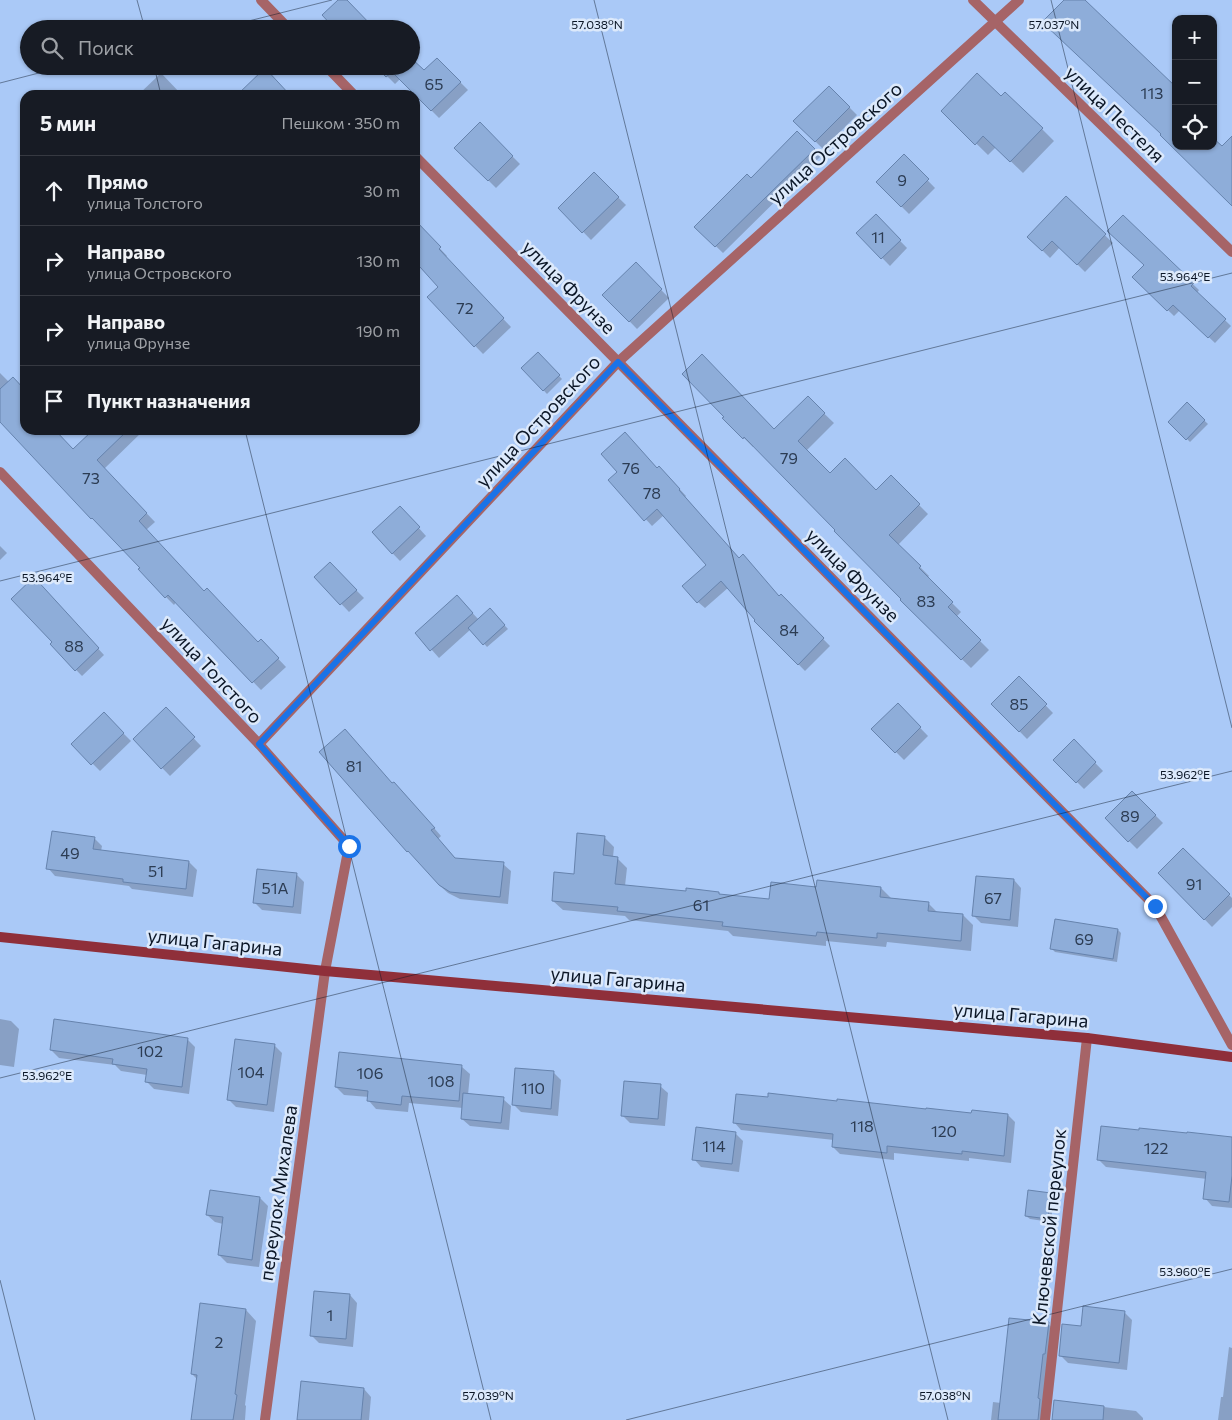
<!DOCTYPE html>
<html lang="ru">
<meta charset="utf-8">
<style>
:root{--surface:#171b24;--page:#242831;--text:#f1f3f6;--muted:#9ea1a6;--line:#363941}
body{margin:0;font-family:Commissioner,sans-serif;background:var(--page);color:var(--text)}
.controls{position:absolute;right:15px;top:15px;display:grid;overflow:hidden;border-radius:10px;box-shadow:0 1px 4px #0004}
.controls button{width:45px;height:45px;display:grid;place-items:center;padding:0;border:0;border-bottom:1px solid var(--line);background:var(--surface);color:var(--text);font:25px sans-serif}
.stop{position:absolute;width:15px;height:15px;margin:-11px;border:4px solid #1a73e8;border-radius:50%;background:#fff}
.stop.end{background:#1a73e8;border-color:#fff;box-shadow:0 1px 5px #0008}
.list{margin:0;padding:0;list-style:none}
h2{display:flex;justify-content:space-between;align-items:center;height:65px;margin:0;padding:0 20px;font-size:21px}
h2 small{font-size:16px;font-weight:400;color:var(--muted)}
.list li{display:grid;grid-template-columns:32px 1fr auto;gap:15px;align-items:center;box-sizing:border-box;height:70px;padding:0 20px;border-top:1px solid var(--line)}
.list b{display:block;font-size:19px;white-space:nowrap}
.list p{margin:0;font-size:16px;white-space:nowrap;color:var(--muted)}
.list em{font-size:16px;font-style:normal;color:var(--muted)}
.icon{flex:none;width:28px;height:28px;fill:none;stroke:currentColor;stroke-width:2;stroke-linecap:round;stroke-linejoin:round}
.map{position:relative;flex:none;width:1232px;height:1420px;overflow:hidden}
.search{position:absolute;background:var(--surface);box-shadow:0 1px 4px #0004;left:20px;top:20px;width:400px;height:55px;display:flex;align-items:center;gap:12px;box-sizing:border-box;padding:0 18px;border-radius:28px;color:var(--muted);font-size:19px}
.panel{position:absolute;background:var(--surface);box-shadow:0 1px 4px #0004;left:20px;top:90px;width:400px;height:345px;border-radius:15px}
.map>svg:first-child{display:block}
.shadow{fill:#0003}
.building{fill:#8eadd9;stroke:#6683ad}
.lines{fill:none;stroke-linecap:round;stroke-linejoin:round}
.minor{stroke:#a66467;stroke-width:10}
.secondary{stroke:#8f2f3a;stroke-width:10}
.route{stroke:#1a73e8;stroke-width:6}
.ticks{fill:none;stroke:#0b1626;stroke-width:1;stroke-opacity:0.45}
.labels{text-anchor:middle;stroke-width:5;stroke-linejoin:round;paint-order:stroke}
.number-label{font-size:16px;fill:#2c3c53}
.street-label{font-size:19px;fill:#0b1626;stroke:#dce9fb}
.ticks-label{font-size:12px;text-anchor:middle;fill:#0b1626;stroke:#dce9fb;stroke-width:5;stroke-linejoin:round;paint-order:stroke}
</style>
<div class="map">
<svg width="1232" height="1420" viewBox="0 0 1232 1420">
<rect width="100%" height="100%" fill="#aac9f7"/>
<!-- shadow -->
<g class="shadow">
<path d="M437 59 468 90 439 118 400 79 395 84 377 66 424 72Z"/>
<path d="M161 73 182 95H138Z"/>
<path d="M829 87 857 115 823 149 795 121Z"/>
<path d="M1001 98 1042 129 1054 141 1023 173 996 147 988 155 943 111Z"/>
<path d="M480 124 520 164 496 188 456 148Z"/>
<path d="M797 133 821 156 723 253 696 227 751 180Z"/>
<path d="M904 156 935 188 909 214 877 182Z"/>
<path d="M594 174 626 205 591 240 560 208Z"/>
<path d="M1066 198 1113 243 1085 272 1060 247 1050 258 1029 237Z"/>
<path d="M876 216 907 248 890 266 858 233Z"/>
<path d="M1123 217 1199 290 1197 293 1231 326 1215 343 1180 310 1174 316 1134 277 1145 265Z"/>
<path d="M418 225 447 256 445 258 511 327 483 354 428 297 440 287 415 261V227Z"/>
<path d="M636 264 669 298 637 329 604 295Z"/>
<path d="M538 354 562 379 547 394 523 368Z"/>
<path d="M0 373 9 382 25 391V430H54L73 450 95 430H142L143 431 104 469 155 522 146 530 204 592 259 643 269 649 286 667 261 690 176 602 174 605 166 597 141 568 92 518 0 421Z"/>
<path d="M808 398 834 423 806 451 830 474 876 491 891 477 928 514 898 545 929 576 927 578 961 612 956 617 989 650 971 668 901 600 903 599 754 446 753 447 724 418 775 431Z"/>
<path d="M1187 404 1208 424 1190 442 1170 422Z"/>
<path d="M657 469 666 474 686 496 685 497 739 559 780 597 781 596 830 646 805 671 756 621 729 587 705 608 698 602 707 565 664 515 652 526 610 480Z"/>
<path d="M407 515 426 536 400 561 373 533Z"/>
<path d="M0 546 7 553 0 560Z"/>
<path d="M330 564 364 598 349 612 316 577Z"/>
<path d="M40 585 104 655 82 676 51 644 54 642Z"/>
<path d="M465 605 479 620 490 610 508 629 487 647 471 629 439 658 417 633Z"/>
<path d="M1019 678 1053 713 1027 739 993 704Z"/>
<path d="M898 705 928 736 904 760 873 729Z"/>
<path d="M166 709 201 746 170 776 134 739Z"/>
<path d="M104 714 131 741 100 771 73 744Z"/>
<path d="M1074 741 1103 771 1084 789 1055 760Z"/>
<path d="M393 784 402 791 441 836 438 839 456 859 503 864 511 871 508 904 460 899 448 893 439 885Z"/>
<path d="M1132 792 1163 823 1137 849 1106 818Z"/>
<path d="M604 837 614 847 613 857 617 858 627 868 625 886 687 893H718L721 895 770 900 817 888H881L891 898 928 903 938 913 963 915 973 925 971 951 887 942 886 947 826 941V946L733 936 728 931 629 920 625 916 563 910 553 901 575 876Z"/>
<path d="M94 838 102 846 101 851 189 862 197 870 193 897 132 889 129 886 55 876 48 868Z"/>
<path d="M1183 850 1232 898V907L1212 927 1160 873Z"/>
<path d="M296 874 304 882 301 914 262 910 254 902Z"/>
<path d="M1014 880 1021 888 1018 927 981 923 973 915Z"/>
<path d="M1118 930 1121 933 1117 962 1055 952 1052 949Z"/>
<path d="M0 1019 11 1021 19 1029 14 1067 0 1065Z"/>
<path d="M187 1039 195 1047 189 1094 154 1089 146 1081 147 1075 121 1071 115 1065 59 1058 51 1050Z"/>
<path d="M274 1045 282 1053 274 1112 236 1107 228 1099Z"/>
<path d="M462 1067 470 1074 468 1095 503 1099 511 1106 509 1130 470 1126 462 1119 463 1108 409 1103 408 1112 376 1109 369 1101V1097L344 1095 336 1087Z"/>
<path d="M554 1073 561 1080 558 1116 521 1112 513 1104Z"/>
<path d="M660 1086 668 1093 665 1126 630 1123 622 1115Z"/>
<path d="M769 1098 838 1102 972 1114 1008 1115 1015 1122 1011 1163 969 1158V1161L894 1153V1160L840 1154 833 1147 834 1140 741 1130 734 1122Z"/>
<path d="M735 1133 743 1141 739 1172 701 1167 694 1159Z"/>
<path d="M1232 1138V1208L1212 1206 1205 1198 1207 1179 1106 1167 1099 1160Z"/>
<path d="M211 1192 260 1198 268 1206 259 1267 227 1263 219 1255 223 1224 215 1222 207 1215Z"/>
<path d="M1051 1194 1054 1197 1051 1222 1030 1219 1026 1216Z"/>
<path d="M350 1295 357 1303 353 1347 319 1343 311 1335Z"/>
<path d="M201 1304 246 1310 256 1321 245 1405 246 1406 245 1420H192L198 1380 192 1374Z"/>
<path d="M1124 1312 1132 1320 1127 1370 1068 1363 1060 1355 1082 1327Z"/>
<path d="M1048 1324 1056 1331 1046 1420H991L993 1402 1001 1403Z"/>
<path d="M1229 1347 1232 1348V1420H1218L1221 1397H1223Z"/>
<path d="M364 1389 371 1397 369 1420H298Z"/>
<path d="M1055 1401 1136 1411 1143 1418V1420H1053Z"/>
</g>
<!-- building -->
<g class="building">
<path d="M338 0H347L375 29 379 25 383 29H335L322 15Z"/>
<path d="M1064 0H1085L1176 87V146H1213V138L1222 146 1232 136V206L1160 135 1161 134 1042 22Z"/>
<path d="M411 58 424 70 437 58 461 82 431 111 392 72 386 77 375 66H411Z"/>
<path d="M265 68 290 95H237Z"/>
<path d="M977 73 1001 96 1005 92 1043 128 1010 162 983 136 975 145 941 111Z"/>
<path d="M829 86 850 107 815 142 793 121Z"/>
<path d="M480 122 513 156 488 181 454 148Z"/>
<path d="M797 131 815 149 715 247 694 227 747 174 751 178Z"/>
<path d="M904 154 929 179 901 207 876 182Z"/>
<path d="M594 172 619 197 582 233 558 208Z"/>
<path d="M1066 196 1106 234 1077 265 1052 241 1042 251 1027 237Z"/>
<path d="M876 214 901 240 881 259 856 233Z"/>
<path d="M1123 215 1194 283 1191 286 1226 319 1208 338 1173 305 1167 311 1132 277 1144 265 1107 231Z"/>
<path d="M415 220 441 247 439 249 504 318 474 347 427 297 438 287 420 267 415 272Z"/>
<path d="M636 262 662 289 629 322 602 295Z"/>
<path d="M538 352 560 375 543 391 521 368Z"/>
<path d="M702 354 774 429 808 396 825 413 798 441 830 473 845 458 876 490 891 475 920 504 889 535 921 566 919 568 953 602 948 607 981 640 961 660 900 600 901 599 834 531 835 530 744 437 743 439 722 418 724 417 682 374Z"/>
<path d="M13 377 25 390V430H55L73 449 93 430H128L97 460 147 513 139 521 204 591 207 588 258 642 261 639 279 658 252 683 168 595 165 598 138 569 140 568 92 518 91 519 0 422V389Z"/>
<path d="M1187 402 1205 420 1186 440 1168 422Z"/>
<path d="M625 432 657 468 659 466 680 489 679 490 739 558 743 554 779 596 781 594 824 638 798 665 754 621 755 620 721 581 697 603 682 586 706 565 657 509 644 521 608 480 617 472 601 454Z"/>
<path d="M400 506 420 527 392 554 372 532Z"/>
<path d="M330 562 357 590 340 605 314 577Z"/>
<path d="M34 577 99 648 75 671 50 644 52 642 11 599Z"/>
<path d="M457 595 473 613 430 651 415 633Z"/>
<path d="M490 608 505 625 483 645 468 628Z"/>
<path d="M1019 676 1047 704 1019 732 991 704Z"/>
<path d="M898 703 921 727 895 753 871 729Z"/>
<path d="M166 707 195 737 161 769 133 739Z"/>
<path d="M104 712 124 733 91 765 71 744Z"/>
<path d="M345 729 392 783 394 782 435 828 431 830 455 858 504 862 500 897 450 892 439 885 408 851 407 852 319 752Z"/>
<path d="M1074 739 1096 762 1076 783 1053 760Z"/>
<path d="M1132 791 1156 815 1128 842 1105 818Z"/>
<path d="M52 831 95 837 93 849 189 861 186 889 123 882V879L46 869Z"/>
<path d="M577 833 605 836 603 855 618 857 615 884 686 891V888L719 892V894L769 899 771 882 816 887 817 880 881 887 880 897 929 902 928 911 963 914 961 941 877 933V938L817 932 816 936 722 926 723 922 617 911 618 907 552 901 554 872 574 874Z"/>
<path d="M1183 848 1230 894 1204 920 1158 873Z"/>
<path d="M257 869 297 873 293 907 253 903Z"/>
<path d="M976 876 1014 879 1010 920 972 916Z"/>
<path d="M1055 919 1118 929 1113 959 1050 949Z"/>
<path d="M54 1019 188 1038 182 1087 145 1082 147 1069 112 1064 113 1059 50 1050Z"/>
<path d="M235 1039 275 1044 267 1105 227 1100Z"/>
<path d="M339 1052 462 1065 459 1101 402 1096 401 1105 367 1101 368 1091 335 1087Z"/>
<path d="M515 1068 554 1071 551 1109 512 1105Z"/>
<path d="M624 1081 661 1084 658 1119 621 1116Z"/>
<path d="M463 1093 504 1097 501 1123 461 1119Z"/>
<path d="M768 1093 837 1101V1099L926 1109V1108L971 1113 972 1110 1008 1114 1004 1156 962 1151V1154L887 1146V1153L832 1147 833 1134 733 1123 736 1094 768 1097Z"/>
<path d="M1101 1126 1139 1130V1128L1187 1133V1132L1232 1137V1176L1229 1202 1203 1199 1206 1172 1097 1160Z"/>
<path d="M696 1127 736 1132 732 1164 692 1160Z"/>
<path d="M210 1190 260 1197 252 1260 218 1255 223 1217 206 1215Z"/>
<path d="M1028 1190 1051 1193 1048 1219 1025 1216Z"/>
<path d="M314 1291 350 1294 346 1339 310 1336Z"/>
<path d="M200 1303 246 1309 235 1394 237 1395 233 1420H191L197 1375 191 1374Z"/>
<path d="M1083 1306 1125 1311 1119 1363 1059 1356 1062 1324 1081 1326Z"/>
<path d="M1009 1318 1049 1322 1045 1354H1043L1038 1398 1040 1399 1038 1420H998Z"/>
<path d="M301 1381 364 1388 361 1420H297Z"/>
<path d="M1054 1400 1104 1406 1103 1420H1052Z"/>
</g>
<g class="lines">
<!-- minor -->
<g class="minor">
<path d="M261 0 289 29"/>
<path d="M973 0 1232 252"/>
<path d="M326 66 354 95"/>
<path d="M415 156 1155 906 1232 1045"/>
<path d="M0 472 259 744 349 846 325 971 265 1420"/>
<path d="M259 744 618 362 1019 0"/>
<path d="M1045 1420 1087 1038"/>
</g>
<!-- secondary -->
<path class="secondary" d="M0 937 325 971 1087 1038 1232 1057"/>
</g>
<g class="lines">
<!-- route -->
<path class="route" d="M349 846 259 744 618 362 1155 906"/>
</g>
<!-- ticks -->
<path class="ticks" d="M137 0 145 29M594 0 948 1420M1051 0 1232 728M217 29 332 0M154 66 161 95M0 83 66 66M245 430 491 1420M0 581 1232 273M0 1078 1232 771M0 1280 35 1420M626 1420 1232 1269"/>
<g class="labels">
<!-- number labels -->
<g class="number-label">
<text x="434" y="90">65</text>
<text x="1152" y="99">113</text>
<text x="902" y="186">9</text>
<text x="878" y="243">11</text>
<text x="465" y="314">72</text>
<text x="789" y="464">79</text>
<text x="631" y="474">76</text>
<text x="91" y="484">73</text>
<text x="652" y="499">78</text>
<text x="926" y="607">83</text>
<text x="789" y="636">84</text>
<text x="74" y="652">88</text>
<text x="1019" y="710">85</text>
<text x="354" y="772">81</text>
<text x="1130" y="822">89</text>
<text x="70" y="859">49</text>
<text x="156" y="877">51</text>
<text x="1194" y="890">91</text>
<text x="275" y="894">51А</text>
<text x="993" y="904">67</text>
<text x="701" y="911">61</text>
<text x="1084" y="945">69</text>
<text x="150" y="1057">102</text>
<text x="251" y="1078">104</text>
<text x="370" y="1079">106</text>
<text x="441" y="1087">108</text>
<text x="533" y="1094">110</text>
<text x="862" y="1132">118</text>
<text x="944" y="1137">120</text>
<text x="714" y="1152">114</text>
<text x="1156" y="1154">122</text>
<text x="330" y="1321">1</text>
<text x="219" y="1348">2</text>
</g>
<!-- street labels -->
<g class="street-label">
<text transform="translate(1115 114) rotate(44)" y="7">улица Пестеля</text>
<text transform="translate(835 143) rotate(-42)" y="7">улица Островского</text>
<text transform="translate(569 287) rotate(45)" y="7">улица Фрунзе</text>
<text transform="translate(538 421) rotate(-47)" y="7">улица Островского</text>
<text transform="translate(853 575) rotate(45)" y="7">улица Фрунзе</text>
<text transform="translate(212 670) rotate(47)" y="7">улица Толстого</text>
<text transform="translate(215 942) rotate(6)" y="7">улица Гагарина</text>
<text transform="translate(618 979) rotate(5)" y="7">улица Гагарина</text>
<text transform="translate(1021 1015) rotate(5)" y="7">улица Гагарина</text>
<text transform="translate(278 1193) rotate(-82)" y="7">переулок Михалева</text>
<text transform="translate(1049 1227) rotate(-84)" y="7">Ключевской переулок</text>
</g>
</g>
<g class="ticks-label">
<text x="1054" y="29">57.037°N</text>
<text x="597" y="29">57.038°N</text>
<text x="1185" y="281">53.964°E</text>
<text x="47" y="582">53.964°E</text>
<text x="1185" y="779">53.962°E</text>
<text x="47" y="1080">53.962°E</text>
<text x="1185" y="1276">53.960°E</text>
<text x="488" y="1400">57.039°N</text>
<text x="945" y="1400">57.038°N</text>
</g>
</svg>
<div class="controls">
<button>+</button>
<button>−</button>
<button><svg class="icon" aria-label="locate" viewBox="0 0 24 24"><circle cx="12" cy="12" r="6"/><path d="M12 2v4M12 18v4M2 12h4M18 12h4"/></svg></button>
</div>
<div class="stop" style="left:349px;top:846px"></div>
<div class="stop end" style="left:1155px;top:906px"></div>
<div class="search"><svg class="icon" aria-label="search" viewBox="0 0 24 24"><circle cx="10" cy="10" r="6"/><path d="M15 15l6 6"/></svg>Поиск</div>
<section class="panel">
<h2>5 мин<small>Пешком · 350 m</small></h2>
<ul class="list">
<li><svg class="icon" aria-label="ahead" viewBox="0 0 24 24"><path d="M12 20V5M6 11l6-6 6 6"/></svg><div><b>Прямо</b><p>улица Толстого</p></div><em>30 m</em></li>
<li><svg class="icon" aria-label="right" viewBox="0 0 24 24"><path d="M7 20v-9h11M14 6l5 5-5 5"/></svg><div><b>Направо</b><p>улица Островского</p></div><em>130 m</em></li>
<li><svg class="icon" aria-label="right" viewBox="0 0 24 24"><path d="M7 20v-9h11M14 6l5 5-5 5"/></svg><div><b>Направо</b><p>улица Фрунзе</p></div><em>190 m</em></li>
<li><svg class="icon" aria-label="arrive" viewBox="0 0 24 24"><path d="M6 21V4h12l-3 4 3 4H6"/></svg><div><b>Пункт назначения</b></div></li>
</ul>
</section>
</div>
